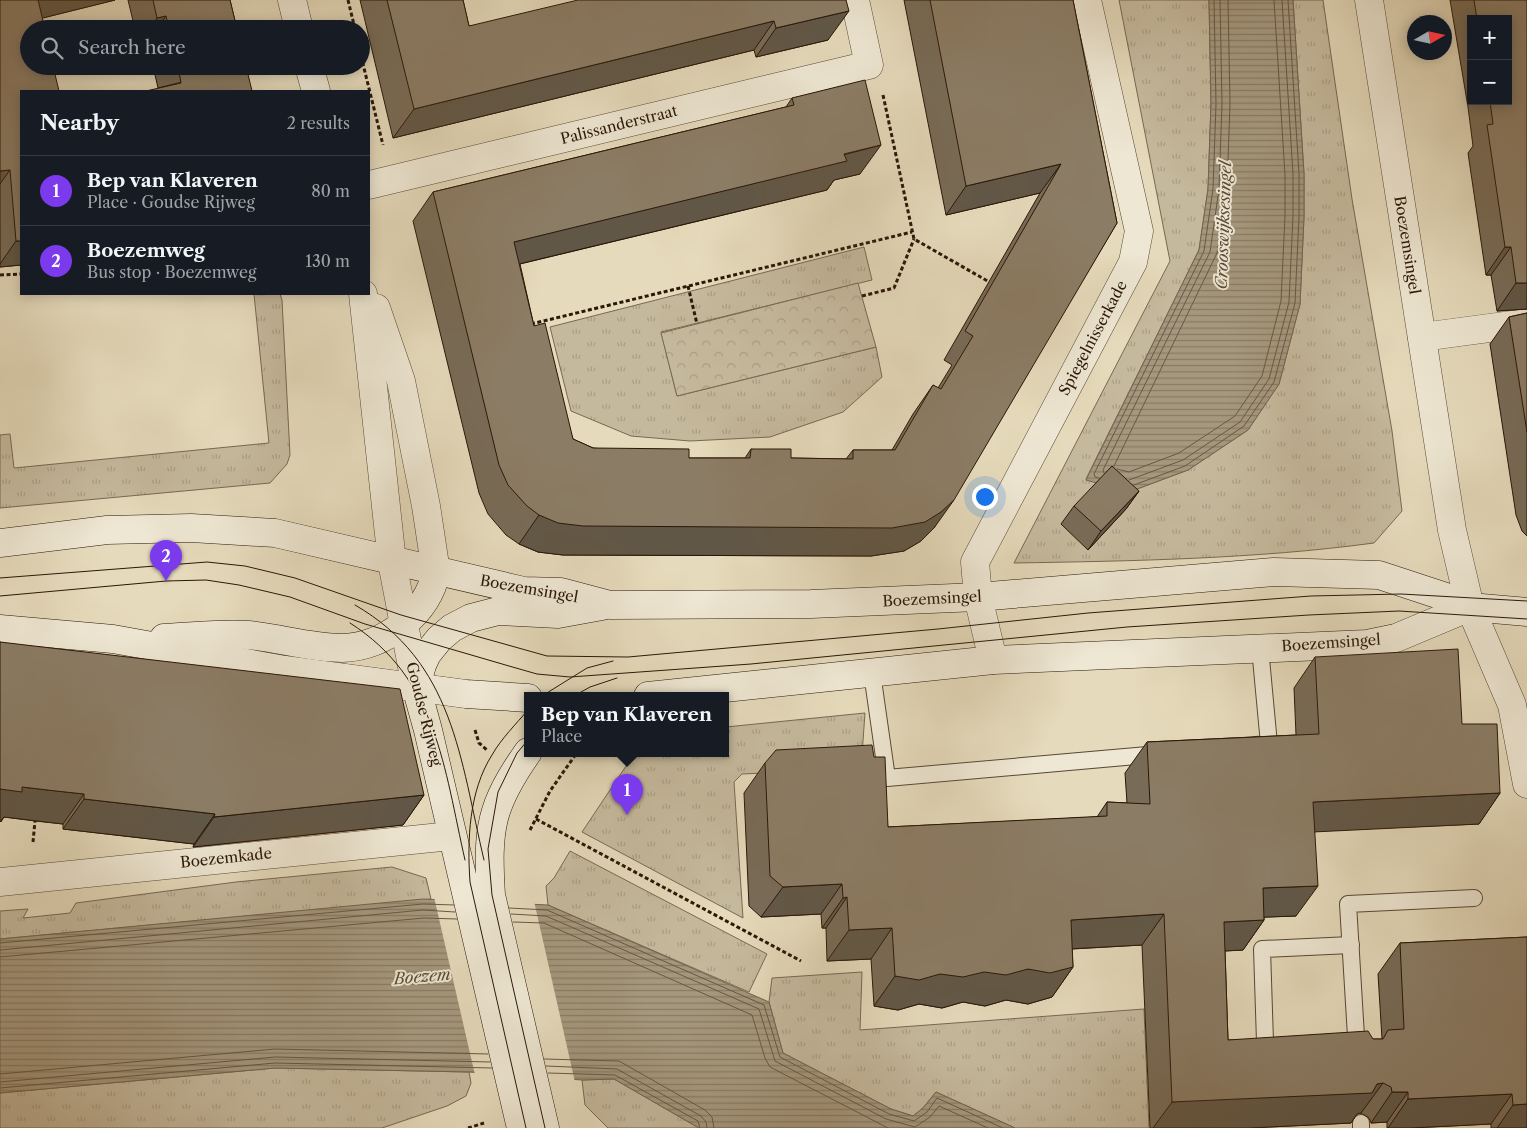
<!DOCTYPE html>
<meta charset="utf-8">
<style>
:root{--surface:#171b24;--page:#20242c;--text:#f1f3f6;--muted:#9ea1a6;--line:#363941;--accent:#7c3aed}
body{margin:0;font-family:"Libre Caslon Text",serif;background:var(--page);color:var(--text)}
.controls{position:absolute;right:15px;top:15px;display:grid;overflow:hidden;border-radius:0px;box-shadow:0 2px 12px #0003}
.controls button{width:45px;height:45px;display:grid;place-items:center;padding:0;border:0;border-bottom:1px solid var(--line);background:var(--surface);color:var(--text);font:25px sans-serif}
.compass{position:absolute;left:1407px;top:15px;width:45px;height:45px;border-radius:50%;background:var(--surface);box-shadow:0 2px 12px #0003;rotate:81deg}
.you{position:absolute;left:984px;top:496px;width:18px;height:18px;margin:-12px;border:4px solid #fff;border-radius:50%;background:#1a73e8;box-shadow:0 0 0 8px #1a73e833}
.badge{display:grid;place-items:center;width:32px;height:32px;border-radius:50%;background:var(--accent);color:#fff;font-size:16px;font-weight:700}
.pin{position:absolute;translate:-50% -41px;filter:drop-shadow(0 1px 2px #0008)}
.pin::after{content:'';position:absolute;top:26px;width:18px;height:15px;background:inherit;clip-path:polygon(0 0,100% 0,50% 100%)}
.popup{position:absolute;left:524px;top:692px;width:205px;height:65px;box-sizing:border-box;display:grid;place-content:center;border-radius:0px;background:var(--surface);filter:drop-shadow(0 1px 4px #0005);font-size:16px;white-space:nowrap;color:var(--muted)}
.popup b{font-size:19px;color:var(--text)}
.popup::after{content:'';position:absolute;left:50%;top:100%;margin-left:-10px;border:10px solid transparent;border-top-color:var(--surface)}
.list{margin:0;padding:0;list-style:none}
h2{display:flex;justify-content:space-between;align-items:center;height:65px;margin:0;padding:0 20px;font-size:21px}
h2 small{font-size:16px;font-weight:400;color:var(--muted)}
.list li{display:grid;grid-template-columns:32px 1fr auto;gap:15px;align-items:center;box-sizing:border-box;height:70px;padding:0 20px;border-top:1px solid var(--line)}
.list b{display:block;font-size:19px;white-space:nowrap}
.list p{margin:0;font-size:16px;white-space:nowrap;color:var(--muted)}
.list em{font-size:16px;font-style:normal;color:var(--muted)}
.icon{flex:none;width:28px;height:28px;fill:none;stroke:currentColor;stroke-width:2;stroke-linecap:round;stroke-linejoin:round}
.map{position:relative;flex:none;width:1527px;height:1128px;overflow:hidden}
.search{position:absolute;background:var(--surface);box-shadow:0 2px 12px #0003;left:20px;top:20px;width:350px;height:55px;display:flex;align-items:center;gap:12px;box-sizing:border-box;padding:0 18px;border-radius:28px;color:var(--muted);font-size:19px}
.panel{position:absolute;background:var(--surface);box-shadow:0 2px 12px #0003;left:20px;top:90px;width:350px;height:205px;border-radius:0px}
.map>svg:first-child{display:block}
.grass{fill:url(#grass-tufts);stroke:#786852}
.park{fill:url(#park-crowns);stroke:#786852}
.water{fill:url(#water-rules);stroke:#74644f}
.pier{fill:#e5dabb}
.lines{fill:none;stroke-linecap:round;stroke-linejoin:round}
.shore{stroke:#685843;stroke-width:1}
.lane-casing{stroke:#594835;stroke-width:18}
.street-casing{stroke:#594835;stroke-width:29}
.secondary-casing{stroke:#2a1708;stroke-width:29}
.path{stroke:#2a1708;stroke-width:3;stroke-dasharray:4 2.5;stroke-linecap:butt}
.lane{stroke:#eee7d3;stroke-width:16}
.street{stroke:#eee7d3;stroke-width:28}
.secondary{stroke:#eee7d3;stroke-width:28}
.tram{stroke:#2a1708;stroke-width:1}
.wall{fill:#786b57;stroke:#2a1708;fill-rule:evenodd}
.shaded-wall{fill:#615747;stroke:#2a1708}
.building{fill:#8b7c65;stroke:#2a1708}
.labels{text-anchor:middle;stroke-width:4;stroke-linejoin:round;paint-order:stroke}
.street-label{font-size:15px;fill:#2a1708;stroke:#eee7d3}
.water-label{font-size:16px;font-style:italic;fill:#5b4b37;stroke:#eee7d3}
</style>
<div class="map">
<svg width="1527" height="1128" viewBox="0 0 1527 1128">
<defs>
<pattern id="grass-tufts" width="24" height="20" patternUnits="userSpaceOnUse" patternTransform="scale(1.25)"><rect width="24" height="20" fill="#c5b99d"/><path d="M3 7l-1-3M5 7V3M7 7l1-3M15 17l-1-3M17 17v-4M19 17l1-3" fill="none" stroke="#a99e86"/></pattern>
<pattern id="park-crowns" width="20" height="18" patternUnits="userSpaceOnUse" patternTransform="scale(1.25)"><rect width="20" height="18" fill="#c5b99d"/><path d="M2 6a3 3 0 1 1 6 0M12 15a3 3 0 1 1 6 0" fill="none" stroke="#a99e86"/></pattern>
<pattern id="water-rules" width="6" height="5" patternUnits="userSpaceOnUse" patternTransform="scale(1.25)"><rect width="6" height="5" fill="#a5987e"/><path d="M0 2.5h6" fill="none" stroke="#877b65"/></pattern>
</defs>
<rect width="100%" height="100%" fill="#e5dabb"/>
<filter id="stains"><feTurbulence type="fractalNoise" baseFrequency=".004" numOctaves="4"/><feColorMatrix values="0 0 0 0 .2 0 0 0 0 .09 0 0 0 0 .02 0 0 0 .5 -.17"/></filter>
<radialGradient id="worn" r=".72"><stop offset=".6" stop-color="#630" stop-opacity="0"/><stop offset="1" stop-color="#630" stop-opacity=".3"/></radialGradient>
<!-- grass -->
<g class="grass">
<path d="M1119 0H1209L1211 104 1208 189 1199 250 1086 479 1129 492 1188 470 1248 430 1279 384 1300 304 1304 217V174L1293 0H1323L1352 199 1392 431 1402 511 1374 543C1255 559 1134 561 1014 563L1170 261Z"/>
<path d="M864 247 872 280 661 332 677 396 876 347 882 377 843 412 770 437 690 441 631 436 571 411 550 327Z"/>
<path d="M254 294H280L282 300 290 455 287 464 270 483 0 508V435L10 434 14 468 269 443Z"/>
<path d="M865 713 861 769 742 774 734 782 743 918 582 832 634 754H726V727Z"/>
<path d="M570 851 767 954 749 992 548 905 546 886 554 878Z"/>
<path d="M392 867 426 878 431 899 0 939V911L28 909 23 918 70 913 76 903 236 882Z"/>
<path d="M862 972 860 1030 1144 1009 1149 1128H1015L936 1092 923 1108 913 1116 891 1109 783 1053 769 1002 772 978Z"/>
<path d="M275 1068 469 1072 471 1083 466 1096 447 1106 382 1128H0V1093Z"/>
<path d="M614 1079 699 1128H608L585 1105 582 1080Z"/>
</g>
<!-- park -->
<path class="park" d="M858 283 876 347 677 396 661 333Z"/>
<!-- water -->
<g class="water">
<path d="M1209 0H1293L1304 174V217L1300 304 1279 384 1248 430 1188 470 1129 492 1086 480 1199 250 1208 189 1211 104Z"/>
<path d="M423 899 548 905 769 1002 783 1053 891 1109 913 1116 923 1108 936 1092 1015 1128H699L614 1079 582 1080 469 1072 275 1068 0 1093V939Z"/>
</g>
<!-- pier -->
<path class="pier" d="M434 897 534 901 575 1082 475 1075Z"/>
<g class="lines">
<!-- shore -->
<g class="shore">
<path d="M1114 466 1217 253 1227 189 1230 104 1228 0"/>
<path d="M1117 469 1129 472 1179 453 1235 416 1262 376 1281 301 1285 216V175L1274 0"/>
<path d="M1104 473 1103 470 1210 252 1219 189 1222 104 1220 0"/>
<path d="M1099 478 1095 477 1094 474 1204 251 1213 189 1216 104 1214 0"/>
<path d="M1129 480 1183 460 1240 422 1269 379 1289 302 1293 216V174L1282 0"/>
<path d="M1134 485 1185 466 1244 426 1274 382 1295 303 1299 217V174L1288 0"/>
<path d="M509 908 547 910 764 1005 780 1057 889 1114 914 1121 927 1112 937 1098 1003 1128"/>
<path d="M511 914 546 916 759 1009 775 1061 886 1119 915 1127 930 1117 939 1106 988 1128"/>
<path d="M513 922 544 923 752 1015 765 1058 770 1067 888 1128"/>
<path d="M0 943 423 904 454 905"/>
<path d="M0 950 423 910 455 912"/>
<path d="M0 957 424 918 457 919"/>
<path d="M544 1059 619 1061 705 1110 712 1117 714 1128"/>
<path d="M546 1066 617 1069 701 1116 706 1122 707 1128"/>
<path d="M548 1073 615 1075 698 1121 700 1128"/>
<path d="M0 1074 275 1049 488 1054"/>
<path d="M0 1082 275 1057 490 1062"/>
<path d="M0 1088 275 1063 492 1068"/>
</g>
<defs>
<g id="lane">
<path d="M872 673 887 778 1159 754"/>
<path d="M1256 745 1269 744 1260 648"/>
<path d="M1265 1042 1262 949 1351 945"/>
<path d="M1357 1053 1348 904 1474 898"/>
<path d="M1361 1123V1128"/>
</g>
<g id="street">
<path d="M292 0 299 29"/>
<path d="M1369 0 1452 530 1470 607 1512 705 1527 784"/>
<path d="M309 66 316 91"/>
<path d="M369 185 869 65 855 0"/>
<path d="M363 294 392 562 416 687"/>
<path d="M376 308 401 381 426 506 436 572"/>
<path d="M1422 337 1527 323"/>
<path d="M993 660 978 597 975 562 1133 262 1139 231 1087 0"/>
<path d="M0 882 451 836"/>
</g>
<g id="secondary">
<path d="M0 543 107 530 191 528 275 533 524 591 561 592 610 605 811 604 978 597 1274 572 1379 575 1446 597 1470 607 1527 612"/>
<path d="M0 629 113 639 285 670 466 694 528 698"/>
<path d="M164 638C192 637 221 633 248 635 279 638 311 648 342 648 385 647 428 613 436 572"/>
<path d="M648 696 993 660 1367 644 1396 638 1470 607"/>
<path d="M528 752C490 806 487 829 491 895L545 1128"/>
<path d="M521 1128 428 730 416 687 422 665 427 654 439 639 452 628 471 618 498 611 558 614 602 606"/>
</g>
</defs>
<!-- lane casing -->
<use href="#lane" class="lane-casing"/>
<!-- street casing -->
<use href="#street" class="street-casing"/>
<!-- secondary casing -->
<use href="#secondary" class="secondary-casing"/>
<!-- path -->
<g class="path">
<path d="M348 0 355 29"/>
<path d="M361 56 383 145"/>
<path d="M883 95 914 239 991 283"/>
<path d="M0 275 21 274"/>
<path d="M688 286 697 324"/>
<path d="M862 296 894 288 914 239"/>
<path d="M531 324 912 232"/>
<path d="M475 730 479 743 487 750"/>
<path d="M536 819 801 961"/>
<path d="M530 830 550 791 576 754"/>
<path d="M33 842 35 821"/>
<path d="M468 1128 484 1123"/>
</g>
<!-- lane -->
<use href="#lane" class="lane"/>
<!-- street -->
<use href="#street" class="street"/>
<!-- secondary -->
<use href="#secondary" class="secondary"/>
<!-- tram -->
<g class="tram">
<path d="M0 578 207 562 245 566 295 578 401 615 547 656 628 657 938 629 1088 613 1311 596 1401 594 1527 601"/>
<path d="M0 596 166 581 206 580 239 585 290 597 365 624 509 666 537 674 570 677 751 664 1127 627 1309 615 1399 611 1527 619"/>
<path d="M355 605C454 662 460 759 484 860"/>
<path d="M350 623C437 678 444 768 465 860"/>
<path d="M542 696 587 668 613 661"/>
<path d="M574 696 590 687 617 678"/>
<path d="M528 740 517 753 498 792 488 849 492 895 545 1128"/>
<path d="M526 1128 470 882C467 840 469 791 492 755 501 739 516 724 528 710"/>
</g>
</g>
<!-- wall -->
<g class="wall">
<path d="M0 0H115L42 18 21 91V265L0 267Z"/>
<path d="M128 0H230L237 29H135Z"/>
<path d="M360 0H463L469 26 846 0 828 40 756 57 754 50 393 138Z"/>
<path d="M904 0H1073L1117 223 934 528 921 541 904 551 871 556 563 555 538 552 519 544 506 535 488 514 479 493 413 221 433 192 786 107 792 98 860 174 834 180 827 190 520 264 534 326 573 439 593 448 689 458H745L751 449 791 458 846 459 853 450H892L913 414 933 385 938 388 952 365 944 360 1040 193 946 215Z"/>
<path d="M1450 0H1527V309L1497 311 1491 275H1486L1468 153 1473 146 1468 107ZM1471 19H1508V101H1471Z"/>
<path d="M153 66H246L158 88Z"/>
<path d="M1527 313V536L1522 531 1516 515 1490 344 1509 317Z"/>
<path d="M1139 491 1126 509 1088 550 1061 524 1074 506Z"/>
<path d="M0 642 424 795 403 825 193 847 194 844 63 829V824L35 821 4 817 1 822Z"/>
<path d="M1315 657 1462 724 1500 793 1479 824 1315 831 1296 916 1264 917V920L1243 950 1225 951 1228 1040 1382 1039 1378 974 1400 943 1527 937V1128H1491V1124L1410 1128H1387V1122L1371 1123 1369 1118 1361 1113 1357 1114 1351 1123 1249 1128H1150L1142 945 1072 949 1073 967 1052 997 1028 1004 1006 1000 985 1006 963 1002 942 1008 919 1004 898 1010 874 1006 871 959 827 961 826 928H822L821 914 761 917 749 906 744 793 765 763 874 757 888 827 1097 817 1107 802 1127 803 1125 773 1147 742 1296 735 1294 688Z"/>
</g>
<!-- shaded-wall -->
<g class="shaded-wall">
<path d="M36 0H115L19 24Z"/>
<path d="M849 11 828 40 756 57 776 28Z"/>
<path d="M166 16 157 29H149L157 18Z"/>
<path d="M774 21 754 50 393 138 414 109Z"/>
<path d="M881 145 860 174 834 180 827 190 494 270 514 242Z"/>
<path d="M1061 164 1040 193 946 215 966 186Z"/>
<path d="M10 170 0 184V171Z"/>
<path d="M16 241H21V265L0 267V264Z"/>
<path d="M1505 247H1511L1491 275H1486Z"/>
<path d="M1516 283H1527V309L1497 311Z"/>
<path d="M1139 491 1126 509 1088 550 1101 531Z"/>
<path d="M954 500 934 528 921 541 904 551 871 556 563 555 538 552 519 544 539 515Z"/>
<path d="M22 787 84 794 63 824 4 817 0 822V789Z"/>
<path d="M1500 793 1479 824 1292 833 1313 802Z"/>
<path d="M424 795 403 825 193 847 214 817Z"/>
<path d="M84 799 215 814 194 844 63 829Z"/>
<path d="M842 884 821 914 761 917 783 887Z"/>
<path d="M1318 886 1296 916 1242 918 1263 888Z"/>
<path d="M847 897 826 928H822L843 898Z"/>
<path d="M1164 914 1142 945 1050 950 1071 920Z"/>
<path d="M1264 920 1243 950 1203 952 1224 922Z"/>
<path d="M892 928 871 959 827 961 849 930Z"/>
<path d="M1073 967 1052 997 1028 1004 1006 1000 985 1006 963 1002 942 1008 919 1004 898 1010 874 1006 895 976Z"/>
<path d="M1383 1083 1361 1113 1357 1114 1351 1123 1249 1128H1153L1172 1102 1377 1084Z"/>
<path d="M1392 1092H1408L1387 1122 1371 1123Z"/>
<path d="M1512 1094 1491 1124 1410 1128H1388L1408 1099Z"/>
<path d="M1527 1104V1128H1497L1513 1105Z"/>
</g>
<!-- building -->
<g class="building">
<path d="M0 0H38L45 29H29V66H53L59 91H21V241H16L10 170 0 171Z"/>
<path d="M153 0H230L237 29H169L166 16 157 18Z"/>
<path d="M387 0H463L469 26 578 0H846L849 11 776 28 774 21 414 109Z"/>
<path d="M930 0H1073L1117 223 954 500 941 512 925 522 892 528 583 526 558 523 539 515 527 506 508 485 499 465 433 192 794 105 792 98 865 80 881 145 844 154 847 161 514 242 534 326 545 323 573 439 593 448 689 449V458H750L751 449H791V458L853 459V450H895L933 385 941 389 973 336 965 331 1061 164 966 186Z"/>
<path d="M1474 0H1527V283H1516L1511 247H1505L1487 125 1493 124 1490 101H1508V19H1477Z"/>
<path d="M178 66H246L252 91H146L181 83Z"/>
<path d="M1527 313V432L1509 317Z"/>
<path d="M1112 466 1139 491 1101 531 1074 506Z"/>
<path d="M0 642 400 689 424 795 214 817 215 814 84 799V794L56 791 22 787V792L0 789Z"/>
<path d="M1458 649 1462 724H1497L1500 793 1313 802 1318 886 1263 888 1264 920 1224 922 1228 1040 1368 1031 1373 1039H1383L1388 1030 1404 1029 1400 943 1527 937V1104L1513 1105 1512 1094 1408 1099V1092H1392L1391 1087 1383 1083 1377 1084 1372 1093 1172 1102 1164 914 1071 920 1073 967 1050 973 1028 969 1006 975 984 972 963 977 940 974 919 980 895 976 892 928 849 930 847 897 843 898 842 884 783 887 770 876 765 763 776 750 872 745 874 757H885L888 827 1107 816V802L1150 804 1147 742 1319 734 1315 657Z"/>
</g>
<g class="labels">
<!-- street labels -->
<g class="street-label">
<text transform="translate(619 125) rotate(-14)" y="5">Palissanderstraat</text>
<text transform="translate(1407 245) rotate(81)" y="5">Boezemsingel</text>
<text transform="translate(1093 338) rotate(-62)" y="5">Spiegelnisserkade</text>
<text transform="translate(529 589) rotate(10)" y="5">Boezemsingel</text>
<text transform="translate(932 599) rotate(-3)" y="5">Boezemsingel</text>
<text transform="translate(1331 643) rotate(-4)" y="5">Boezemsingel</text>
<text transform="translate(424 714) rotate(76)" y="5">Goudse Rijweg</text>
<text transform="translate(226 858) rotate(-6)" y="5">Boezemkade</text>
</g>
<!-- water labels -->
<g class="water-label">
<text transform="translate(1223 225) rotate(-88)" y="6">Crooswijksesingel</text>
<text transform="translate(422 976) rotate(-5)" y="6">Boezem</text>
</g>
</g>
<rect width="100%" height="100%" filter="url(#stains)"/>
<rect width="100%" height="100%" fill="url(#worn)"/>
</svg>
<div class="controls">
<button>+</button>
<button>−</button>
</div>
<svg class="compass" viewBox="-18 -18 36 36"><path d="M0-13l5 13h-10z" fill="#e53935"/><path d="M0 13l5-13h-10z" fill="#9ea1a6"/></svg>
<div class="you"></div>
<div class="pin badge" style="left:627px;top:815px">1</div>
<div class="popup"><b>Bep van Klaveren</b>Place</div>
<div class="pin badge" style="left:166px;top:581px">2</div>
<div class="search"><svg class="icon" aria-label="search" viewBox="0 0 24 24"><circle cx="10" cy="10" r="6"/><path d="M15 15l6 6"/></svg>Search here</div>
<section class="panel">
<h2>Nearby<small>2 results</small></h2>
<ul class="list">
<li><span class="badge">1</span><div><b>Bep van Klaveren</b><p>Place · Goudse Rijweg</p></div><em>80 m</em></li>
<li><span class="badge">2</span><div><b>Boezemweg</b><p>Bus stop · Boezemweg</p></div><em>130 m</em></li>
</ul>
</section>
</div>
